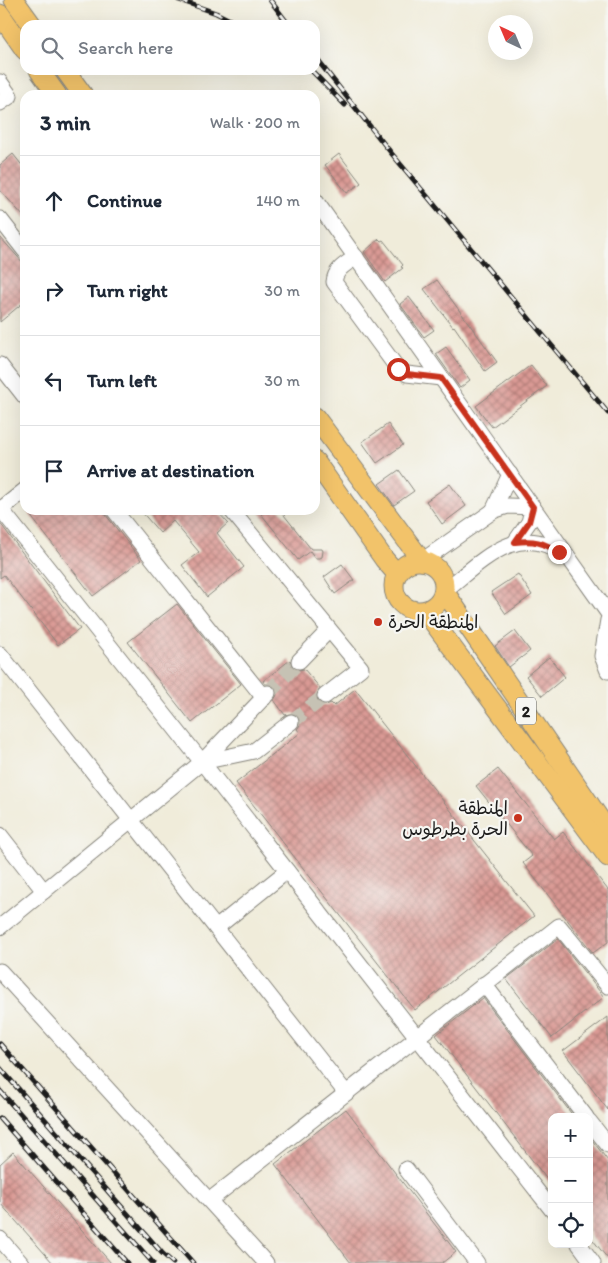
<!DOCTYPE html>
<meta charset="utf-8">
<style>
:root{--surface:#fff;--page:#f6f6f7;--text:#1f2937;--muted:#747a83;--line:#e0e1e3}
body{margin:0;font-family:Itim,"Playpen Sans Arabic",sans-serif;background:var(--page);color:var(--text)}
.controls{position:absolute;right:15px;bottom:15px;display:grid;overflow:hidden;border-radius:10px;box-shadow:0 5px 20px #0002}
.controls button{width:45px;height:45px;display:grid;place-items:center;padding:0;border:0;border-bottom:1px solid var(--line);background:var(--surface);color:var(--text);font:25px sans-serif}
.compass{position:absolute;left:488px;top:15px;width:45px;height:45px;border-radius:50%;background:var(--surface);box-shadow:0 5px 20px #0002;rotate:316deg}
.stop{position:absolute;width:15px;height:15px;margin:-11px;border:4px solid #c8321e;border-radius:50%;background:#fff}
.stop.end{background:#c8321e;border-color:#fff;box-shadow:0 1px 5px #0008}
.list{margin:0;padding:0;list-style:none}
h2{display:flex;justify-content:space-between;align-items:center;height:65px;margin:0;padding:0 20px;font-size:21px}
h2 small{font-size:16px;font-weight:400;color:var(--muted)}
.list li{display:grid;grid-template-columns:32px 1fr auto;gap:15px;align-items:center;box-sizing:border-box;height:90px;padding:0 20px;border-top:1px solid var(--line)}
.list b{display:block;font-size:19px;white-space:nowrap}
.list em{font-size:16px;font-style:normal;color:var(--muted)}
.icon{flex:none;width:28px;height:28px;fill:none;stroke:currentColor;stroke-width:2;stroke-linecap:round;stroke-linejoin:round}
.map{position:relative;flex:none;width:608px;height:1263px;overflow:hidden}
.search{position:absolute;background:var(--surface);box-shadow:0 5px 20px #0002;left:20px;top:20px;width:300px;height:55px;display:flex;align-items:center;gap:12px;box-sizing:border-box;padding:0 18px;border-radius:15px;color:var(--muted);font-size:19px}
.panel{position:absolute;background:var(--surface);box-shadow:0 5px 20px #0002;left:20px;top:90px;width:300px;height:425px;border-radius:15px}
.map>svg:first-child{display:block}
.building{fill:url(#building-cross-hatch)}
.lines{fill:none;stroke-linecap:round;stroke-linejoin:round}
.minor-tunnel{stroke:#c6c2b4;stroke-width:15;stroke-dasharray:15 8;stroke-linecap:butt}
.minor-casing{stroke:#86847b;stroke-width:17}
.major-casing{stroke:#86847b;stroke-width:21}
.minor{stroke:#fff;stroke-width:15}
.major{stroke:#f2c36a;stroke-width:19}
.rail-casing{stroke:#1c1c1c;stroke-width:5}
.rail{stroke:#f6f6f2;stroke-width:3;stroke-dasharray:9;stroke-linecap:butt}
.route{stroke:#c8321e;stroke-width:6}
.poi-dot{fill:#c8321e;stroke:#f6f6f2;stroke-width:2}
.labels{text-anchor:middle;stroke-width:4.5;stroke-linejoin:round;paint-order:stroke}
.shield{fill:#f6f6f2;stroke:#5d5d5c;stroke-width:1}
.shield-label{font-size:16px;font-weight:bold;fill:#1c1c1c}
.poi-label{font-size:18px;fill:#1c1c1c;stroke:#f6f6f2;text-anchor:start}
</style>
<div class="map">
<svg width="608" height="1263" viewBox="0 0 608 1263">
<defs>
<pattern id="building-cross-hatch" width="8" height="8" patternUnits="userSpaceOnUse" patternTransform="scale(1.25)"><rect width="8" height="8" fill="#da9a94"/><path d="M0 0l8 8M0 8l8-8" fill="none" stroke="#b07d78"/></pattern>
</defs>
<rect width="100%" height="100%" fill="#f6f6f2"/>
<filter id="ink" filterUnits="userSpaceOnUse"><feTurbulence type="fractalNoise" baseFrequency=".02" numOctaves="2"/><feDisplacementMap in="SourceGraphic" scale="10" xChannelSelector="R" yChannelSelector="G"/><feConvolveMatrix kernelMatrix="1 2 1 2 8 2 1 2 1" color-interpolation-filters="sRGB"/></filter>
<filter id="wash" filterUnits="userSpaceOnUse"><feTurbulence type="fractalNoise" baseFrequency=".0096" numOctaves="4" result="noise"/><feDisplacementMap in="SourceGraphic" scale="20" xChannelSelector="R" yChannelSelector="G"/><feGaussianBlur stdDeviation="1.12" result="paint"/><feColorMatrix in="noise" values="0 0 0 0 0 0 0 0 0 0 0 0 0 0 0 0 0 1.4 0 .05"/><feComposite in="paint" operator="in"/></filter>
<g filter="url(#wash)">
<rect width="100%" height="100%" fill="#f0ecda"/>
<g id="blocks">
<!-- building -->
<g class="building">
<path d="M13 154 25 169V218L0 190V165Z"/>
<path d="M339 154 361 183 347 193 325 165Z"/>
<path d="M0 237 25 265V301L0 322Z"/>
<path d="M379 239 381 241 383 240 403 265 401 267 403 268 385 282 364 252Z"/>
<path d="M437 280 497 362 485 371 454 326 453 327 424 289Z"/>
<path d="M409 297 434 330 424 337 400 304Z"/>
<path d="M446 347 470 380 460 388 436 354Z"/>
<path d="M531 365 547 386 492 427 476 406Z"/>
<path d="M388 424 403 445 377 463 362 442Z"/>
<path d="M399 470 414 491 394 505 379 484Z"/>
<path d="M450 484 466 506 442 524 426 501Z"/>
<path d="M26 510H102L141 560 93 596Z"/>
<path d="M140 510H216L228 523 217 533 244 567 207 597 182 565 199 552 173 521 160 533Z"/>
<path d="M258 510H280L311 549H322L323 551 322 557 320 558H315L310 551 298 560Z"/>
<path d="M0 523 80 629 58 645 4 575 0 578Z"/>
<path d="M342 564 354 580 335 594 324 577Z"/>
<path d="M518 574 532 595 506 614 491 592Z"/>
<path d="M177 604 241 684 192 723 128 642Z"/>
<path d="M515 631 530 651 509 667 495 646Z"/>
<path d="M549 657 565 677 542 696 526 676Z"/>
<path d="M290 660 293 668 297 670 304 669 320 688 316 697 317 701 321 704 326 705 331 703 334 706 355 689 534 916 415 1010 236 783 300 733 297 729 300 725 299 717 294 713 285 715 274 700 277 695 275 687 270 684H265L263 681Z"/>
<path d="M498 769 554 839 563 832 608 890V942L593 953 523 863 532 856 476 786Z"/>
<path d="M558 939 604 997 552 1038 506 979Z"/>
<path d="M483 998 574 1117H552V1186L436 1035Z"/>
<path d="M608 1017V1110L563 1051Z"/>
<path d="M346 1109 456 1252 442 1263H351L275 1164Z"/>
<path d="M589 1136 608 1161V1259L589 1235Z"/>
<path d="M13 1152 111 1263H53L0 1203V1164Z"/>
</g>
</g>
</g>
<g filter="url(#ink)">
<use href="#blocks" fill-opacity="0" stroke="#86847b" stroke-width="1"/>
<g class="lines">
<!-- minor-tunnel -->
<g class="minor-tunnel">
<path d="M268 693 299 661"/>
<path d="M291 722 325 696"/>
</g>
<defs>
<g id="minor">
<path d="M0 82 10 96 0 103"/>
<path d="M315 200 608 613"/>
<path d="M0 219 25 251"/>
<path d="M356 257C346 264 335 269 334 282L398 369 407 374 441 378"/>
<path d="M0 365 25 397"/>
<path d="M0 508 202 762 552 1210"/>
<path d="M0 510 25 490"/>
<path d="M114 510 264 698"/>
<path d="M231 510 361 668 325 696"/>
<path d="M493 511 510 474"/>
<path d="M422 561 493 511 508 506 533 507 529 522 515 542"/>
<path d="M444 591C478 565 519 518 563 555"/>
<path d="M608 620 602 656 608 671"/>
<path d="M0 654 346 1093"/>
<path d="M299 661 329 630"/>
<path d="M268 693 202 762 254 751 291 722"/>
<path d="M0 835 44 891"/>
<path d="M0 927 202 762"/>
<path d="M216 928 287 871"/>
<path d="M0 971 266 1263"/>
<path d="M484 984 586 1117"/>
<path d="M589 1121 608 1145"/>
<path d="M406 1169 477 1263"/>
<path d="M210 1200 559 926 608 986"/>
<path d="M0 1239 21 1263"/>
<path d="M579 1244 593 1263"/>
</g>
<g id="major">
<path d="M14 0 32 25"/>
<path d="M0 14 25 50"/>
<path d="M39 70 57 95"/>
<path d="M65 70 83 95"/>
<path d="M315 417 422 561"/>
<path d="M315 461 384 559 397 574"/>
<circle cx="419" cy="586" r="25"/>
<path d="M444 591 608 831"/>
<path d="M425 611 608 857"/>
</g>
</defs>
<!-- minor casing -->
<use href="#minor" class="minor-casing"/>
<!-- major casing -->
<use href="#major" class="major-casing"/>
<!-- minor -->
<use href="#minor" class="minor"/>
<!-- major -->
<use href="#major" class="major"/>
<defs>
<g id="rail">
<path d="M179 0 216 13 240 25"/>
<path d="M270 0 289 25"/>
<path d="M315 57 392 154 608 413"/>
<path d="M311 70 345 105"/>
<path d="M0 1044 193 1263"/>
<path d="M0 1068 162 1253 173 1263"/>
<path d="M0 1091 153 1263"/>
<path d="M0 1118 127 1263"/>
</g>
</defs>
<!-- rail casing -->
<use href="#rail" class="rail-casing"/>
<!-- rail -->
<use href="#rail" class="rail"/>
</g>
</g>
<g class="lines" filter="url(#ink)">
<!-- route -->
<path class="route" d="M398 369 407 374 441 378 533 507 529 522 515 542C535 540 542 542 559 552"/>
</g>
<!-- markers -->
<g class="poi-dot">
<circle cx="378" cy="622" r="5"/>
<circle cx="518" cy="818" r="5"/>
</g>
<g class="labels">
<!-- shield labels -->
<rect class="shield" x="516" y="697.5" width="20" height="27" rx="4"/>
<g class="shield-label">
<text x="526" y="717">2</text>
</g>
<!-- poi labels -->
<g class="poi-label">
<text x="388" y="628">المنطقة الحرة</text>
<text x="508" y="814" text-anchor="end">المنطقة<tspan x="508" dy="21">الحرة بطرطوس</tspan></text>
</g>
</g>
</svg>
<div class="controls">
<button>+</button>
<button>−</button>
<button><svg class="icon" aria-label="locate" viewBox="0 0 24 24"><circle cx="12" cy="12" r="6"/><path d="M12 2v4M12 18v4M2 12h4M18 12h4"/></svg></button>
</div>
<svg class="compass" viewBox="-18 -18 36 36"><path d="M0-13l5 13h-10z" fill="#e53935"/><path d="M0 13l5-13h-10z" fill="#747a83"/></svg>
<div class="stop" style="left:398px;top:369px"></div>
<div class="stop end" style="left:559px;top:552px"></div>
<div class="search"><svg class="icon" aria-label="search" viewBox="0 0 24 24"><circle cx="10" cy="10" r="6"/><path d="M15 15l6 6"/></svg>Search here</div>
<section class="panel">
<h2>3 min<small>Walk · 200 m</small></h2>
<ul class="list">
<li><svg class="icon" aria-label="ahead" viewBox="0 0 24 24"><path d="M12 20V5M6 11l6-6 6 6"/></svg><div><b>Continue</b></div><em>140 m</em></li>
<li><svg class="icon" aria-label="right" viewBox="0 0 24 24"><path d="M7 20v-9h11M14 6l5 5-5 5"/></svg><div><b>Turn right</b></div><em>30 m</em></li>
<li><svg class="icon" aria-label="left" viewBox="0 0 24 24"><path d="M17 20v-9H6M10 6l-5 5 5 5"/></svg><div><b>Turn left</b></div><em>30 m</em></li>
<li><svg class="icon" aria-label="arrive" viewBox="0 0 24 24"><path d="M6 21V4h12l-3 4 3 4H6"/></svg><div><b>Arrive at destination</b></div></li>
</ul>
</section>
</div>
